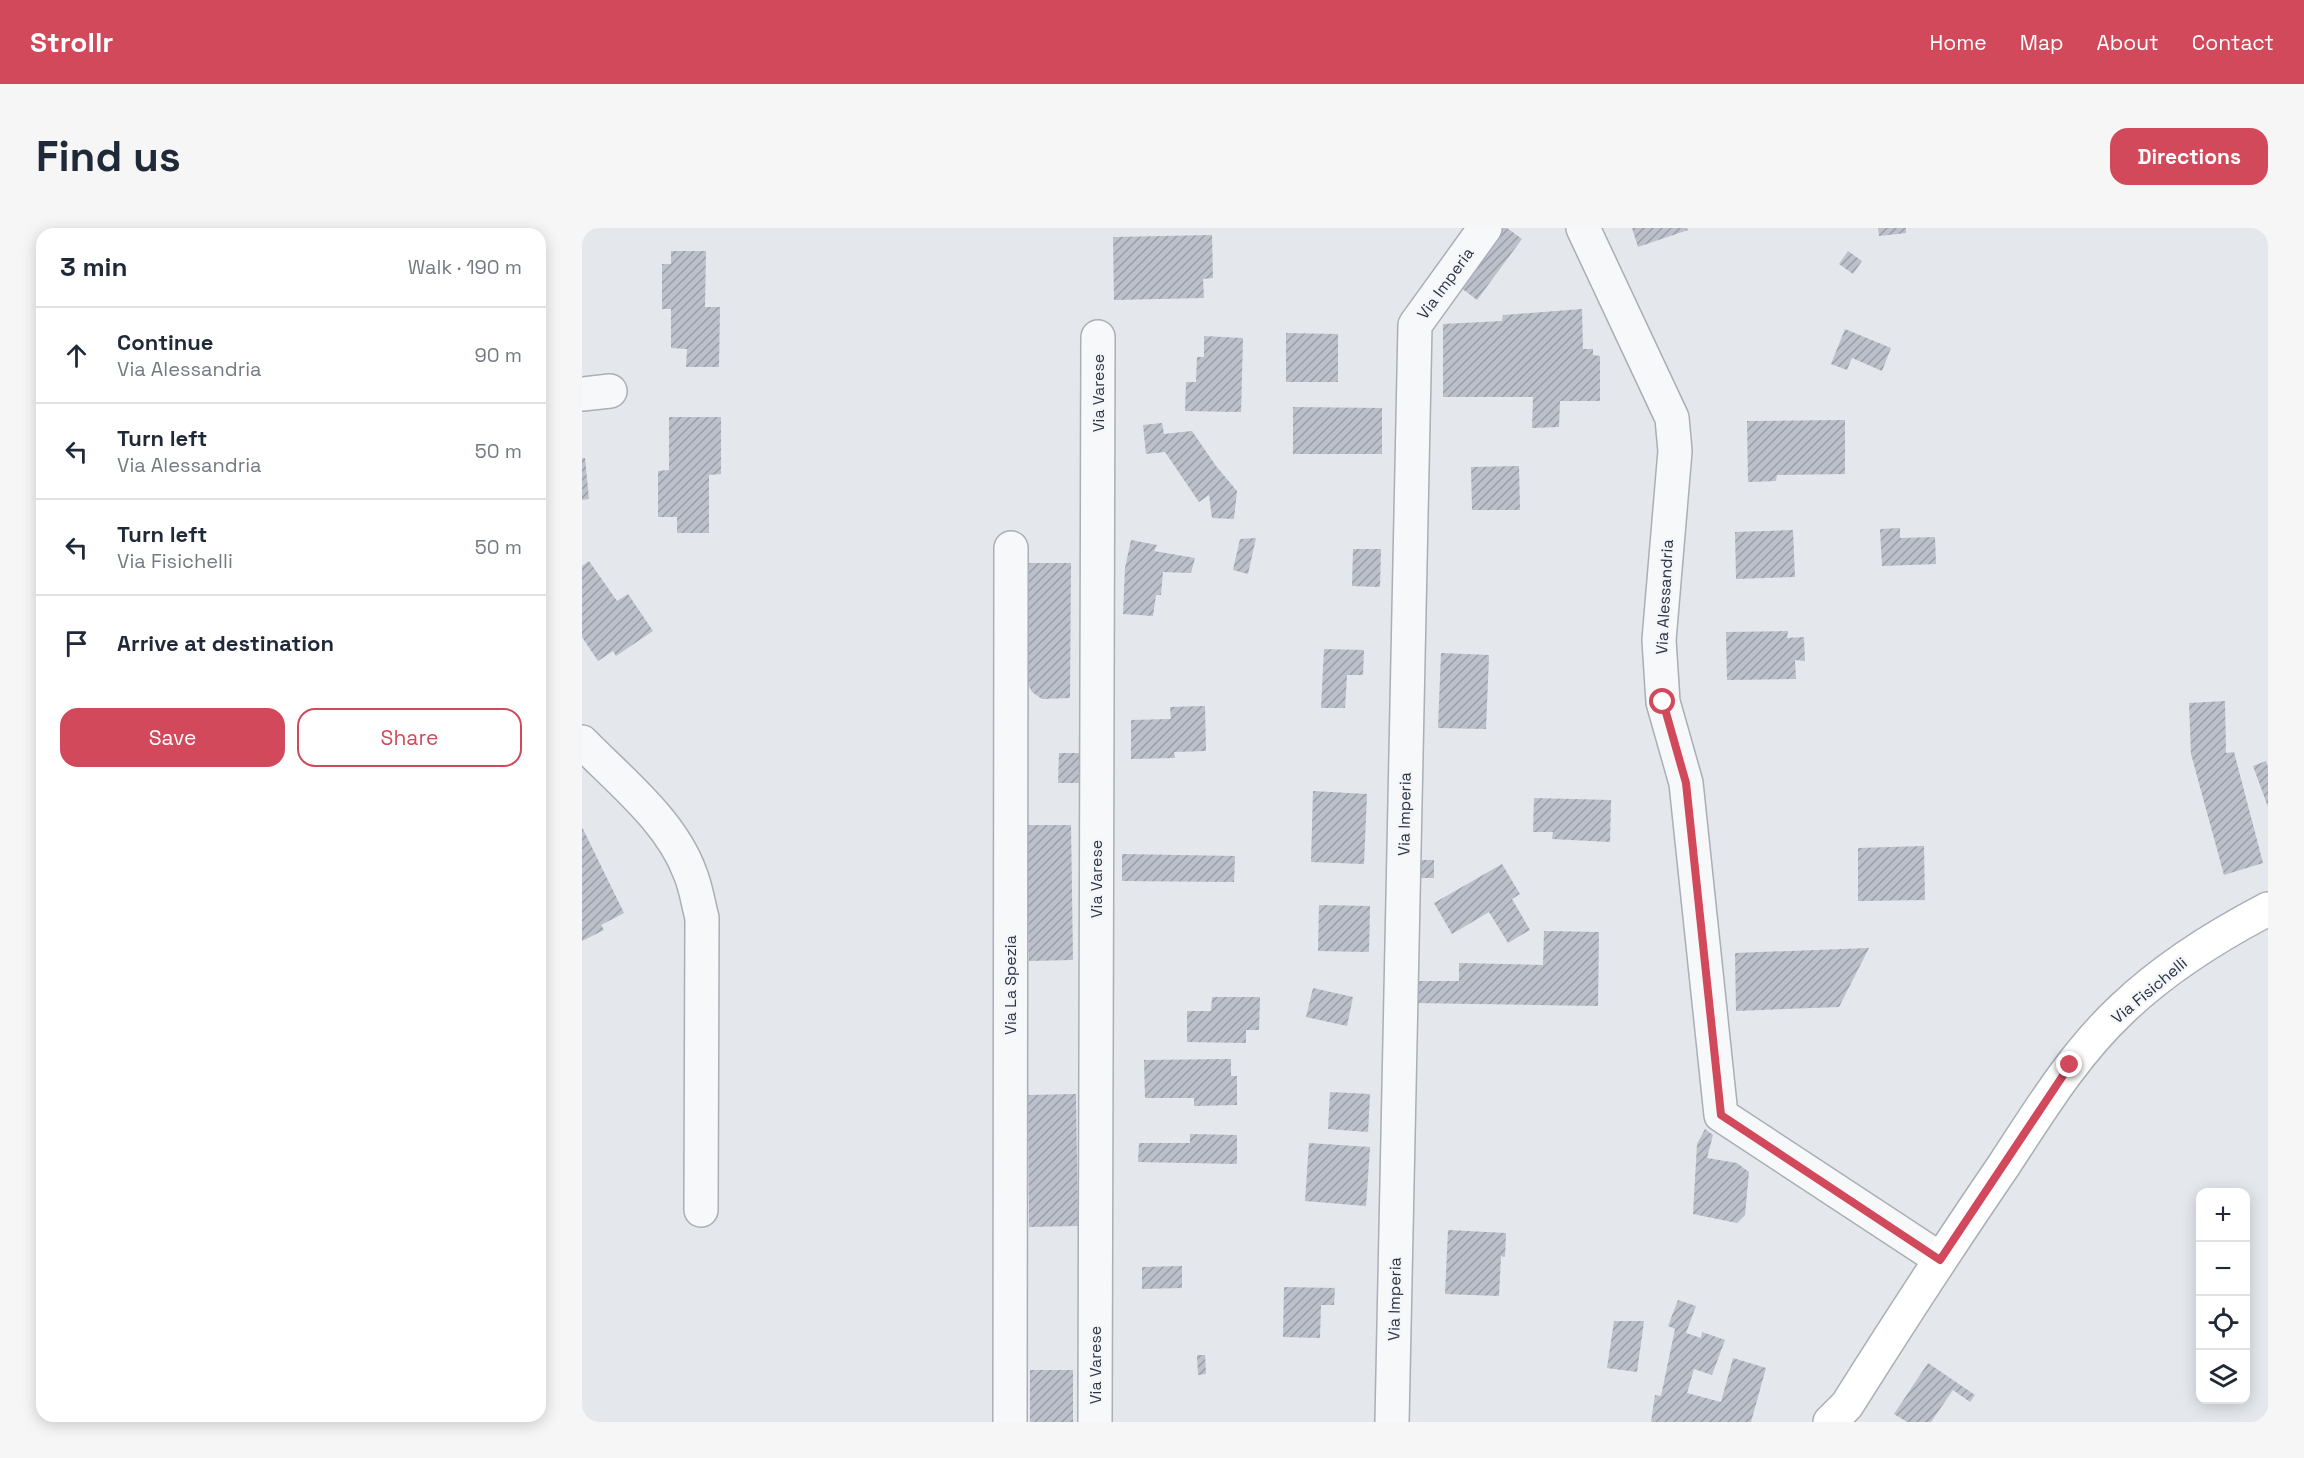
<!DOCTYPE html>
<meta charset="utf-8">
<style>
:root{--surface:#fff;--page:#f6f6f7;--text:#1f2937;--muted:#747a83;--line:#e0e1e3;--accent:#d1495b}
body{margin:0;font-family:"Space Grotesk",sans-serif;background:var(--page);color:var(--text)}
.controls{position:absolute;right:18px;bottom:18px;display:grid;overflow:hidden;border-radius:12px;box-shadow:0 3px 15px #0003}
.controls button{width:54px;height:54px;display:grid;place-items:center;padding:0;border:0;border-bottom:2px solid var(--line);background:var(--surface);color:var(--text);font:30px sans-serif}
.stop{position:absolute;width:18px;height:18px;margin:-14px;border:4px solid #d1495b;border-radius:50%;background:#fff}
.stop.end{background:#d1495b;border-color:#fff;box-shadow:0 2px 6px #0008}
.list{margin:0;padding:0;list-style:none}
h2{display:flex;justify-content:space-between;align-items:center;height:78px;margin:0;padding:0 24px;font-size:26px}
h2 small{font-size:20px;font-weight:400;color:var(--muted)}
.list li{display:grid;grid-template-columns:39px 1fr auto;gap:18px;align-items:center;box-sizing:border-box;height:96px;padding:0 24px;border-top:2px solid var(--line)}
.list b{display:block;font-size:22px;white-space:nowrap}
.list p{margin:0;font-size:20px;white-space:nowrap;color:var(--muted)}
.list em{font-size:20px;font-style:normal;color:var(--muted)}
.actions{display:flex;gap:12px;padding:18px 24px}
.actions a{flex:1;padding:14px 0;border:2px solid var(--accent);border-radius:18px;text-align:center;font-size:21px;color:var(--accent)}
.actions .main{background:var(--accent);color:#fff}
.icon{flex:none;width:33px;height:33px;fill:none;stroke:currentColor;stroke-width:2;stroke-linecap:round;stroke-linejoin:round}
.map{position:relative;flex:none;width:1686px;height:1194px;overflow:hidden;border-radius:18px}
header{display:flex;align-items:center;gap:36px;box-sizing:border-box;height:84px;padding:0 30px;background:var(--accent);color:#fff}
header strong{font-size:28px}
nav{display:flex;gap:33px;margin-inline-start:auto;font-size:21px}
.intro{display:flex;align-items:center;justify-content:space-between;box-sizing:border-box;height:144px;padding:0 36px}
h1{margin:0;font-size:42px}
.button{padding:15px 27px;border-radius:18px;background:var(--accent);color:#fff;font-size:21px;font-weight:700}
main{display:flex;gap:36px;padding:0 36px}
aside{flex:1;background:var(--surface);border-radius:18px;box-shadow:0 3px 15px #0003}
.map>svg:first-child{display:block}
.building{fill:url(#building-hatch)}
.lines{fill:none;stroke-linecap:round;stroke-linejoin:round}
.street-casing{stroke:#a9aeb7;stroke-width:36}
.secondary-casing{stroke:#a9aeb7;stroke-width:36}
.street{stroke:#f7f8fa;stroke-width:33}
.secondary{stroke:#fff;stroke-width:33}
.route{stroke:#d1495b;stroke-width:8}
.labels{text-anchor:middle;stroke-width:5;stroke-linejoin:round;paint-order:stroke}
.street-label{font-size:16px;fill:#2b3445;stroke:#f4f6f9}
</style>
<header>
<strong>Strollr</strong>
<nav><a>Home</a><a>Map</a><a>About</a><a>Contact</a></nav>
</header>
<div class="intro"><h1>Find us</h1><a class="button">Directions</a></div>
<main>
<aside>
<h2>3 min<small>Walk · 190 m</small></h2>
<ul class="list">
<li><svg class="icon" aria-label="ahead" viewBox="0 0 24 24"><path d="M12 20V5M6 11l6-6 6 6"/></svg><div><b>Continue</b><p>Via Alessandria</p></div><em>90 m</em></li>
<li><svg class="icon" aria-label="left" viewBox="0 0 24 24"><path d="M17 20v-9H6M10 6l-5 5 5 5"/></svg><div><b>Turn left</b><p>Via Alessandria</p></div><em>50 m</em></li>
<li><svg class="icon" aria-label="left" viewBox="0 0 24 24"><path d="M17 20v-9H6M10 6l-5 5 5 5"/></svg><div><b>Turn left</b><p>Via Fisichelli</p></div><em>50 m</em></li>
<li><svg class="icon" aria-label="arrive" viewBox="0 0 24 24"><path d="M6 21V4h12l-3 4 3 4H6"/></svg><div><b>Arrive at destination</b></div></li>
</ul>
<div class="actions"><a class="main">Save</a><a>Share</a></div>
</aside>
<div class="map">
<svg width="1686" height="1194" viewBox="0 0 1686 1194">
<defs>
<pattern id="building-hatch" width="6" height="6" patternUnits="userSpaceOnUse" patternTransform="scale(1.5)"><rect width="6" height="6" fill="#bbc0ca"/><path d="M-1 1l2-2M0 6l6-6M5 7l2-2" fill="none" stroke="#989da6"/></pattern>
</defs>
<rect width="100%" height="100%" fill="#e4e7ec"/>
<!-- building -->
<g class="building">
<path d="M915 0H925L940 11 895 72 874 56Z"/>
<path d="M1050 0H1105L1106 2 1056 19Z"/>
<path d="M1296 0H1324V5L1297 8Z"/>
<path d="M630 7 631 50 621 51 622 70 532 72 531 9Z"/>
<path d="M89 23H124L123 79H138L137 139H104L105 121 89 120V81H80V36H89Z"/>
<path d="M1266 23 1280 33 1271 46 1257 36Z"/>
<path d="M1000 81 1001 121H1011V127L1018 128V173H978L977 199 950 200 951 169H861V96L920 93 921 87Z"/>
<path d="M1263 101 1309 120 1300 143 1270 130 1265 142 1249 136Z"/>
<path d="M704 105 756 106V154H704Z"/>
<path d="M622 108 661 110 659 184 603 183 604 154H614L615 129H622Z"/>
<path d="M711 179 800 180V226H711Z"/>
<path d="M87 189H139V246L127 247V305H95V289H76V243L87 242Z"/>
<path d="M1263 192V246L1195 247 1194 253 1166 254 1165 193Z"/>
<path d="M580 195 582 206 610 203 634 238 655 263 652 291 630 290 627 267 617 274 583 224 564 226 561 197Z"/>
<path d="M0 230H3L7 271 0 272Z"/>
<path d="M937 238 938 282H890L889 239Z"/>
<path d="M1318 300V310L1353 309 1354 336 1300 338 1298 301Z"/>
<path d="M1211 302 1213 349 1154 351 1153 304Z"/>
<path d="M674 310 666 346 651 342 658 311Z"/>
<path d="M549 312 575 317 572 323 613 330 609 345 581 344 579 367H574L571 388 541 386 543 340Z"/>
<path d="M771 321H799L798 359 770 358Z"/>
<path d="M7 333 35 373 46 366 71 403 34 428 31 423 16 433 0 409V338Z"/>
<path d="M445 335H489L488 470 460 471 450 464 444 452Z"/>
<path d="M1206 403 1205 410 1222 409 1223 433 1213 432 1214 451 1145 452 1144 404Z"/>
<path d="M742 421 782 422 781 447H765L763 480H739Z"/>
<path d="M859 425 907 427 904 501 856 500Z"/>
<path d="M1643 473 1644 525 1652 524 1681 635 1642 647 1609 526 1607 475Z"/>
<path d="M623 478 624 523 592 524 593 530 549 531V492L589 491 588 479Z"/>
<path d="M477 525H501L500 555H476Z"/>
<path d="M1684 533 1686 539V579L1671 538Z"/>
<path d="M731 563 785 566 782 636 729 634Z"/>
<path d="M952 570 1029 572 1028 614 970 611 971 604H951Z"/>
<path d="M444 597H489L491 732 447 733Z"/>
<path d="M0 599 42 685 19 697 22 702 0 713Z"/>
<path d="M1342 618 1343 672 1276 673V620Z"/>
<path d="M540 626 653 628 652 654 540 653Z"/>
<rect x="836" y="632" width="16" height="18"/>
<path d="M920 636 938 666 930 671 948 702 926 715 907 684 870 706 852 675Z"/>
<path d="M737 677 788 678 787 724 736 723Z"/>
<path d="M962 703 1017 704 1016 778 831 775 832 753H877V735L961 737Z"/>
<path d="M1287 720 1257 779 1154 783 1153 725Z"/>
<path d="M731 760 771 769 765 798 724 789Z"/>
<path d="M630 769H678L677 802H664V815L605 814V783H629Z"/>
<path d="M649 831V848H655V877L612 878V870H563L562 832Z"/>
<path d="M748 864 788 866 786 904 746 901Z"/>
<path d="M494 866 496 998 447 999 446 867Z"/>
<path d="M1123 901 1131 907 1125 930 1155 935 1167 944 1163 987 1155 995 1111 986 1115 916Z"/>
<path d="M608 906 655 907V936L556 934 557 915H608Z"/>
<path d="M727 915 788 919 784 978 723 973Z"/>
<path d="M866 1002 924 1005 923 1029 919 1028 917 1068 863 1066Z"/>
<path d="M600 1038V1060L560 1061V1039Z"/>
<path d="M702 1059 753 1060 752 1077H739L738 1110 701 1109Z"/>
<path d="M1096 1072 1114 1078 1104 1105 1119 1110 1120 1104 1143 1112 1130 1147 1112 1141 1105 1165 1139 1174 1151 1130 1184 1140 1169 1194H1069L1073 1167 1079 1168 1093 1101 1086 1098Z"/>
<path d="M1032 1093H1062L1055 1144 1025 1140Z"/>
<path d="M615 1127H623L624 1146 616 1147Z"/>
<path d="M1346 1135 1393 1167 1388 1174 1371 1162 1349 1194H1325L1312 1186Z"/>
<rect x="448" y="1142" width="43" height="52"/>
</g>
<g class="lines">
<defs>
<g id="street">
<path d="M1001 0 1090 190 1093 223 1077 412 1081 474 1104 555 1139 887 1358 1031"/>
<path d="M0 166 28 163"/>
<path d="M0 514C38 553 89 593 108 645 114 659 116 675 120 690L119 982"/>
<path d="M428 1194 429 320"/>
<path d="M513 1194 516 109"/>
<path d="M810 1194 833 97 903 0"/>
</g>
<path id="secondary" d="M1248 1194 1265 1177C1316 1096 1368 1016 1422 937 1458 882 1492 826 1540 781 1583 740 1634 708 1686 681"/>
</defs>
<!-- street casing -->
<use href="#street" class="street-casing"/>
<!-- secondary casing -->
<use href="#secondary" class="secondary-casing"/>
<!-- street -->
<use href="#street" class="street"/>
<!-- secondary -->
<use href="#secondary" class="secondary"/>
</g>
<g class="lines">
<!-- route -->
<path class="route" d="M1081 474 1104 555 1139 887 1358 1032 1488 837"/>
</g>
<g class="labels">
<!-- street labels -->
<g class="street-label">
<text transform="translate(863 55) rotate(-54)" y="6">Via Imperia</text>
<text transform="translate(516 165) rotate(-90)" y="6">Via Varese</text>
<text transform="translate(1082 369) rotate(-87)" y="6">Via Alessandria</text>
<text transform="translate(822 586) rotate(-89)" y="6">Via Imperia</text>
<text transform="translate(514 651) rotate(-90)" y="6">Via Varese</text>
<text transform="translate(428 757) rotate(-90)" y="6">Via La Spezia</text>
<text transform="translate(1567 762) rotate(-40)" y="6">Via Fisichelli</text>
<text transform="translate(812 1071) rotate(-89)" y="6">Via Imperia</text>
<text transform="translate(513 1137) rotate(-90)" y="6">Via Varese</text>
</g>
</g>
</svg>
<div class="controls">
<button>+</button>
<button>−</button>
<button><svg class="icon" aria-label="locate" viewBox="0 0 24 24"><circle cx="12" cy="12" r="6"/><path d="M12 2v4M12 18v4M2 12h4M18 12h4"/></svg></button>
<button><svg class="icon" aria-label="layers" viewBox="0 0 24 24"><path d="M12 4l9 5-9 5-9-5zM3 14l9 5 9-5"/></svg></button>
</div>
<div class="stop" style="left:1081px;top:474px"></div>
<div class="stop end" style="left:1488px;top:837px"></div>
</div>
</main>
